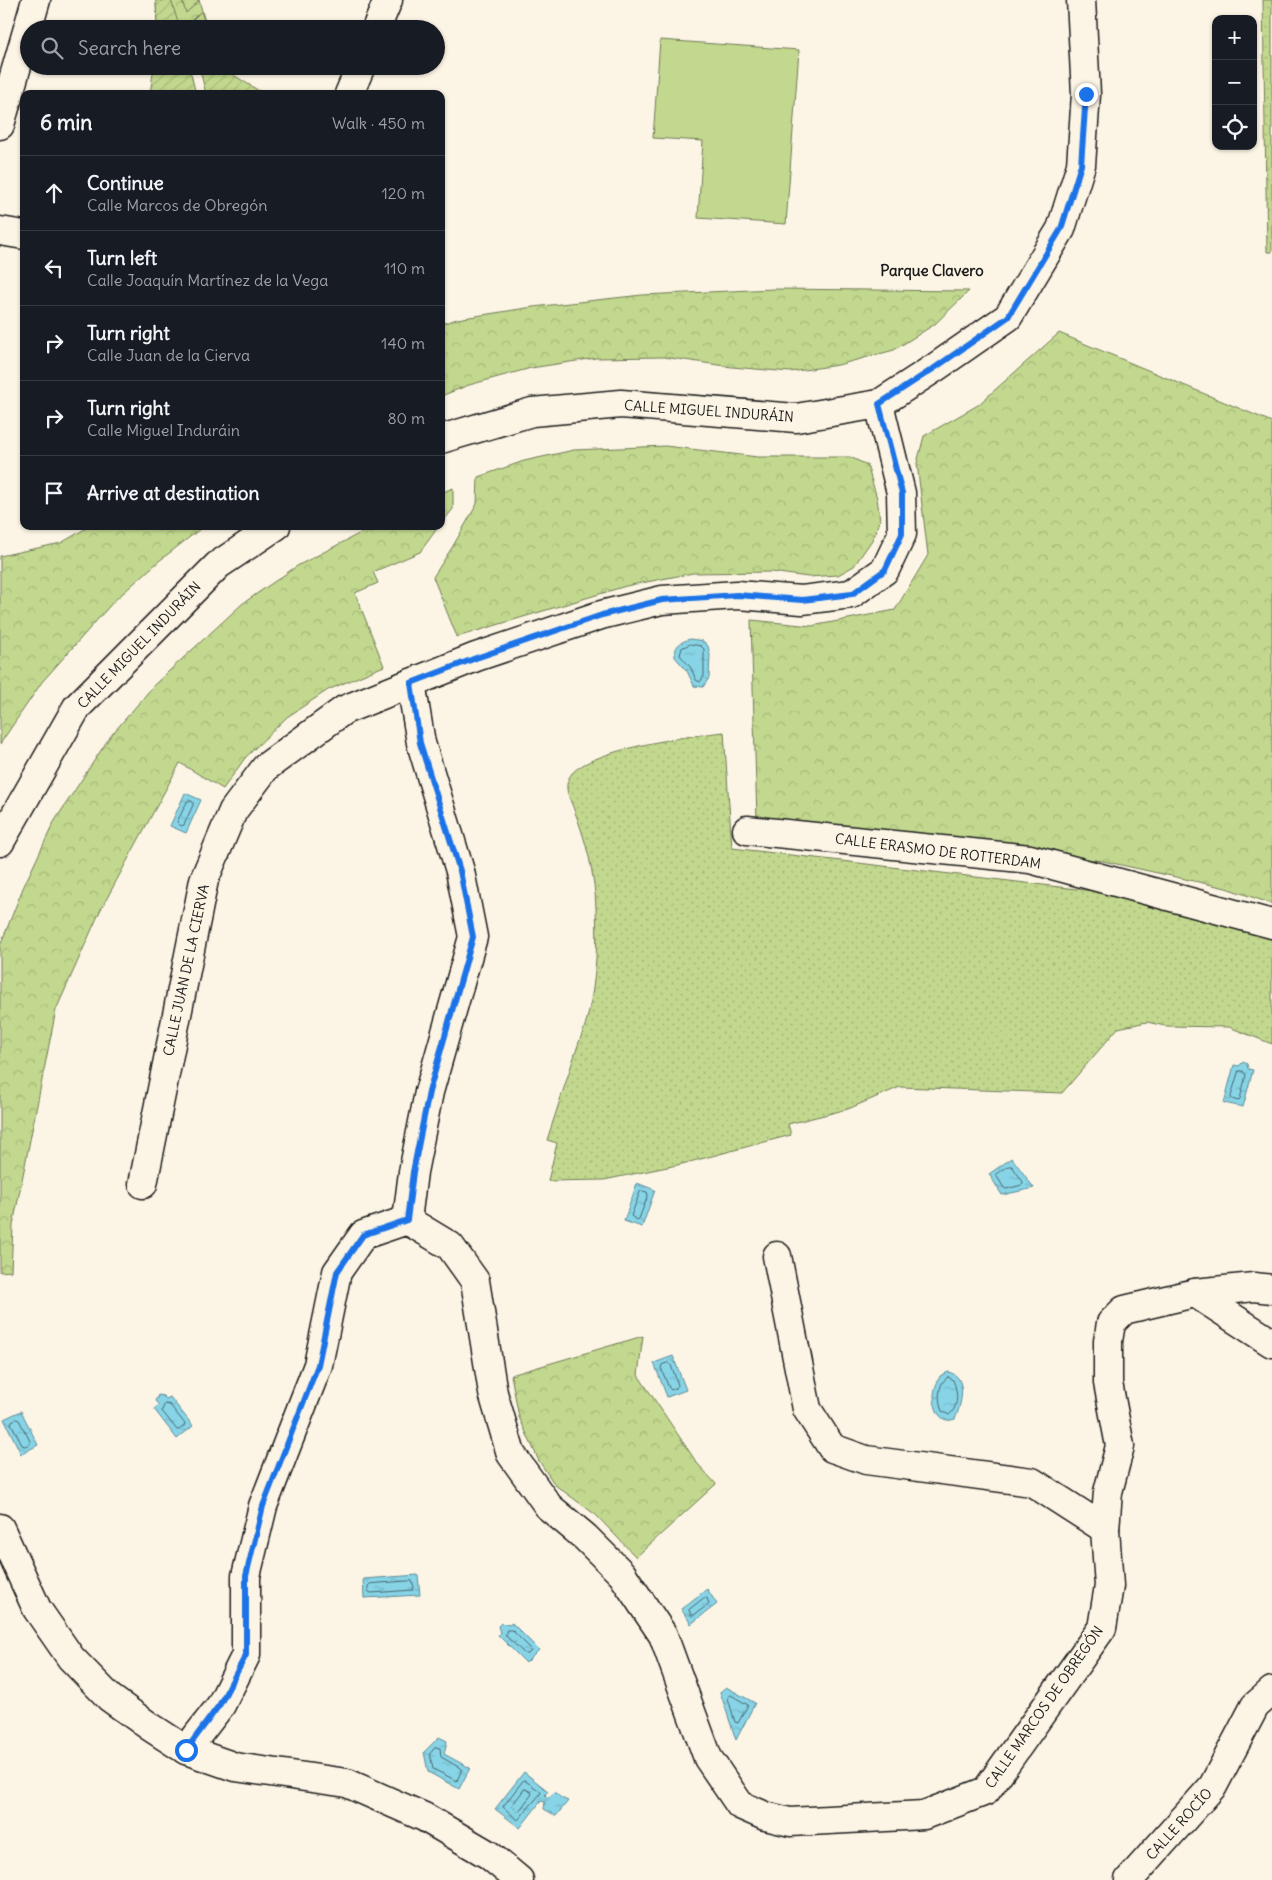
<!DOCTYPE html>
<meta charset="utf-8">
<style>
:root{--surface:#171b24;--page:#20242c;--text:#f1f3f6;--muted:#9ea1a6;--line:#363941}
body{margin:0;font-family:Delius,sans-serif;background:var(--page);color:var(--text)}
.controls{position:absolute;right:15px;top:15px;display:grid;overflow:hidden;border-radius:10px;box-shadow:0 1px 4px #0004}
.controls button{width:45px;height:45px;display:grid;place-items:center;padding:0;border:0;border-bottom:1px solid var(--line);background:var(--surface);color:var(--text);font:25px sans-serif}
.stop{position:absolute;width:15px;height:15px;margin:-11px;border:4px solid #1a73e8;border-radius:50%;background:#fff}
.stop.end{background:#1a73e8;border-color:#fff;box-shadow:0 1px 5px #0008}
.list{margin:0;padding:0;list-style:none}
h2{display:flex;justify-content:space-between;align-items:center;height:65px;margin:0;padding:0 20px;font-size:21px}
h2 small{font-size:16px;font-weight:400;color:var(--muted)}
.list li{display:grid;grid-template-columns:32px 1fr auto;gap:15px;align-items:center;box-sizing:border-box;height:75px;padding:0 20px;border-top:1px solid var(--line)}
.list b{display:block;font-size:19px;white-space:nowrap}
.list p{margin:0;font-size:16px;white-space:nowrap;color:var(--muted)}
.list em{font-size:16px;font-style:normal;color:var(--muted)}
.icon{flex:none;width:28px;height:28px;fill:none;stroke:currentColor;stroke-width:2;stroke-linecap:round;stroke-linejoin:round}
.map{position:relative;flex:none;width:1272px;height:1880px;overflow:hidden}
.search{position:absolute;background:var(--surface);box-shadow:0 1px 4px #0004;left:20px;top:20px;width:425px;height:55px;display:flex;align-items:center;gap:12px;box-sizing:border-box;padding:0 18px;border-radius:28px;color:var(--muted);font-size:19px}
.panel{position:absolute;background:var(--surface);box-shadow:0 1px 4px #0004;left:20px;top:90px;width:425px;height:440px;border-radius:10px}
.map>svg:first-child{display:block}
.grass{fill:url(#grass-dots);stroke:#6f7a55}
.forest{fill:url(#forest-crowns);stroke:#6f7a55}
.garden{fill:url(#garden-furrows);stroke:#6f7a55}
.pitch{fill:#c2d88e;stroke:#6f7a55}
.water{fill:url(#water-ripples);stroke:#5c8a96}
.lines{fill:none;stroke-linecap:round;stroke-linejoin:round}
.shore{stroke:#47666d;stroke-width:1}
.pedestrian-casing{stroke:#1c1c1c;stroke-width:31}
.minor-casing{stroke:#1c1c1c;stroke-width:31}
.tertiary-casing{stroke:#1c1c1c;stroke-width:31}
.pedestrian{stroke:#fcf5e5;stroke-width:28}
.minor{stroke:#fcf5e5;stroke-width:28}
.tertiary{stroke:#fcf5e5;stroke-width:28}
.route{stroke:#1a73e8;stroke-width:6}
.labels{text-anchor:middle;stroke-width:4.5;stroke-linejoin:round;paint-order:stroke}
.street-label{font-size:14px;fill:#1c1c1c;stroke:#fcf5e5}
.neighbourhood-label{font-size:15px;font-weight:bold;fill:#1c1c1c;stroke:#fcf5e5}
</style>
<div class="map">
<svg width="1272" height="1880" viewBox="0 0 1272 1880">
<defs>
<pattern id="grass-dots" width="8" height="8" patternUnits="userSpaceOnUse" patternTransform="scale(1.25)"><rect width="8" height="8" fill="#c2d88e"/><path d="M2 2h.1M6 6h.1" fill="none" stroke="#a6b97a" stroke-width="1.8" stroke-linecap="round"/></pattern>
<pattern id="forest-crowns" width="20" height="18" patternUnits="userSpaceOnUse" patternTransform="scale(1.25)"><rect width="20" height="18" fill="#c2d88e"/><path d="M2 6a3 3 0 1 1 6 0M12 15a3 3 0 1 1 6 0" fill="none" stroke="#a6b97a"/></pattern>
<pattern id="garden-furrows" width="10" height="10" patternUnits="userSpaceOnUse" patternTransform="scale(1.25)"><rect width="10" height="10" fill="#c2d88e"/><path d="M-1 1l2-2M0 10L10 0M9 11l2-2" fill="none" stroke="#a6b97a"/></pattern>
<pattern id="water-ripples" width="26" height="14" patternUnits="userSpaceOnUse" patternTransform="scale(1.25)"><rect width="26" height="14" fill="#87d4e7"/><path d="M2 4q2-2 4 0t4 0M15 11q2-2 4 0t4 0" fill="none" stroke="#74b5c6"/></pattern>
</defs>
<rect width="100%" height="100%" fill="#fcf5e5"/>
<filter id="ink" filterUnits="userSpaceOnUse"><feTurbulence type="fractalNoise" baseFrequency=".02" numOctaves="2"/><feDisplacementMap in="SourceGraphic" scale="10" xChannelSelector="R" yChannelSelector="G"/><feConvolveMatrix kernelMatrix="1 2 1 2 8 2 1 2 1" color-interpolation-filters="sRGB"/></filter>
<g filter="url(#ink)">
<!-- grass -->
<g class="grass">
<path d="M1263 0H1272V252H1267Z"/>
<path d="M724 732 732 848 1110 893 1272 936V1044L1229 1027 1165 1026 1147 1022 1118 1028 1062 1093 900 1087 848 1109 788 1124 791 1135 682 1164 604 1180 548 1181 557 1143 547 1140C556 1111 566 1083 575 1054 579 1041 585 1028 588 1015 596 981 598 943 596 909 595 874 586 840 573 807 569 797 564 788 569 778 581 750 695 735 724 732Z"/>
</g>
<!-- forest -->
<g class="forest">
<path d="M156 0H199L207 29H157Z"/>
<path d="M774 289 969 291 935 324 894 350 838 365 790 372 732 367 664 357 596 358 531 368 469 385 441 396V324L457 319 533 307 642 295Z"/>
<path d="M1059 333 1272 422V904L1226 888 1103 861 757 820 751 620 812 626 895 610 928 555 917 463 924 436 978 405Z"/>
<path d="M665 446 758 457H850L867 465 877 498 880 520 872 540 854 566 838 575 808 577 771 572 693 573 626 586 457 637 433 577 453 546 477 504 478 477 524 461 574 450Z"/>
<path d="M453 488V509L441 524V493Z"/>
<path d="M90 526H204L159 561 114 601 42 682 0 744V556L61 543Z"/>
<path d="M374 526H439L420 552 373 572 378 583 355 593 384 666 328 690 287 717 245 758 223 789 180 763 100 911 56 1010 13 1225 11 1271 0 1272V946L23 888 54 822 109 738 155 684 242 604 297 566Z"/>
<path d="M643 1336 638 1375 697 1463 716 1484 636 1557 596 1515 555 1485 539 1461 519 1417 511 1375Z"/>
</g>
<!-- garden -->
<g class="garden">
<path d="M156 0H171L180 29H157Z"/>
<path d="M182 0H199V1L186 13Z"/>
<path d="M201 11 207 29H190L189 23Z"/>
<path d="M154 66H189L196 94H150Z"/>
<path d="M199 66H222L224 69 264 94H206Z"/>
</g>
<!-- pitch -->
<path class="pitch" d="M660 40 799 50 786 224 698 218 703 141 653 138Z"/>
<!-- water -->
<g class="water">
<path d="M690 639 703 641 708 646 710 655 709 678 703 687 694 686 687 671 675 657C674 646 680 642 690 639Z"/>
<path d="M185 793 201 800 186 833 170 826Z"/>
<path d="M1243 1062 1247 1064 1248 1069 1253 1070 1243 1107 1224 1103 1234 1065 1239 1066Z"/>
<path d="M1012 1158 1034 1188 1002 1195 989 1174Z"/>
<path d="M637 1183 655 1190 642 1227 624 1221Z"/>
<path d="M673 1356 686 1390 667 1397 654 1363Z"/>
<path d="M948 1372C969 1376 961 1406 955 1419 940 1425 934 1408 934 1396 934 1389 937 1383 940 1376Z"/>
<path d="M158 1395 163 1396 166 1399 170 1397 193 1426 177 1439 154 1409 159 1405 155 1401Z"/>
<path d="M21 1411 38 1445 21 1454 4 1419Z"/>
<path d="M418 1575 420 1595 364 1598 363 1579Z"/>
<path d="M707 1589 717 1604 691 1624 681 1609Z"/>
<path d="M501 1623 509 1625 512 1623 539 1650 526 1663 498 1635 500 1633 498 1626Z"/>
<path d="M726 1687 755 1703 736 1740 720 1692Z"/>
<path d="M439 1737 447 1741 444 1754 470 1768 459 1789 428 1772 424 1752Z"/>
<path d="M524 1772 548 1791 545 1795 548 1798 555 1792 561 1798 568 1801 556 1816 544 1809 545 1802 541 1801 520 1828 495 1809Z"/>
</g>
<g class="lines">
<!-- shore -->
<g class="shore">
<path d="M691 644 701 646 704 649V676L700 682 696 680 691 668 680 655 682 648Z"/>
<path d="M189 800 193 802V805L184 825 181 826 177 822 187 802Z"/>
<path d="M1239 1071H1243L1246 1075 1240 1099 1238 1101 1232 1099 1231 1097Z"/>
<path d="M1009 1166H1012L1023 1182 1022 1185 1006 1189 1004 1188 996 1175Z"/>
<path d="M642 1191 647 1192 648 1195 639 1219 637 1220 631 1216 640 1192Z"/>
<path d="M668 1363 671 1365 678 1385 677 1387 671 1390 669 1388 661 1368 662 1365Z"/>
<path d="M948 1377 953 1380C958 1392 959 1407 949 1415L942 1411C938 1401 937 1384 948 1377Z"/>
<path d="M165 1404 170 1405 185 1424 184 1426 179 1430H177L162 1411Z"/>
<path d="M17 1419 19 1420 30 1441V1444L25 1446 22 1445 11 1423 12 1421Z"/>
<path d="M412 1581 414 1587 413 1590 371 1593 368 1591V1586L370 1584Z"/>
<path d="M704 1598H707L709 1604 694 1615H691L689 1610Z"/>
<path d="M507 1630H512L530 1648 531 1651 528 1654H525L506 1636Z"/>
<path d="M731 1695 748 1705 738 1723 735 1722 728 1698Z"/>
<path d="M436 1747 440 1748 441 1757 462 1769 457 1781 433 1769 430 1754Z"/>
<path d="M524 1780 540 1791 541 1793 518 1820 503 1807Z"/>
<path d="M525 1789 531 1792 532 1794 519 1811H517L512 1806Z"/>
</g>
<defs>
<path id="pedestrian" d="M747 830 1030 859 1272 924"/>
<g id="minor">
<path d="M376 29 388 0"/>
<path d="M349 94 361 66"/>
<path d="M0 125 36 0"/>
<path d="M0 231 24 235"/>
<path d="M143 1184 204 880 233 811 266 767 344 710 476 657 601 615 662 600 737 595 802 600 851 594 885 570 902 534 901 493 879 404"/>
<path d="M407 1220 413 1172 429 1092 473 937 460 871 421 743 411 683"/>
<path d="M777 1256 807 1409 832 1448 866 1460 1032 1482 1105 1529"/>
<path d="M1272 1289 1254 1287 1195 1293 1272 1343"/>
<path d="M0 1528 37 1609 71 1658 110 1698 149 1726 186 1750 221 1705 246 1655V1576L263 1506 318 1365 337 1272 363 1235 407 1220 450 1246 475 1281 493 1393 511 1454 549 1507 585 1537 622 1574 663 1635 708 1758 740 1805 765 1816 790 1822 924 1815 986 1791 1102 1628 1109 1586 1105 1529 1108 1492 1120 1446 1108 1383V1341L1111 1323 1124 1310 1195 1293"/>
<path d="M186 1750 235 1767 347 1783 424 1817 489 1855 519 1880"/>
<path d="M1129 1880 1213 1786 1255 1706 1272 1691"/>
</g>
<g id="tertiary">
<path d="M441 439 532 412 621 404 796 418 879 404 936 367 1008 317 1061 229 1081 165 1086 94 1081 0"/>
<path d="M0 842 77 707 218 565 276 526"/>
</g>
</defs>
<!-- pedestrian casing -->
<use href="#pedestrian" class="pedestrian-casing"/>
<!-- minor casing -->
<use href="#minor" class="minor-casing"/>
<!-- tertiary casing -->
<use href="#tertiary" class="tertiary-casing"/>
<!-- pedestrian -->
<use href="#pedestrian" class="pedestrian"/>
<!-- minor -->
<use href="#minor" class="minor"/>
<!-- tertiary -->
<use href="#tertiary" class="tertiary"/>
</g>
</g>
<g class="lines" filter="url(#ink)">
<!-- route -->
<path class="route" d="M186 1750 220 1704 246 1655V1576L263 1506 318 1365 337 1272 363 1235 407 1220 413 1172 429 1092 473 937 460 871 420 743 411 683 476 658 602 615 662 600 737 595 802 600 852 594 885 570 902 534V493L879 404 936 367 1008 317 1061 229 1081 165 1086 94"/>
</g>
<g class="labels">
<!-- street labels -->
<g class="street-label">
<text transform="translate(709 411) rotate(4)" y="5">CALLE MIGUEL INDURÁIN</text>
<text transform="translate(139 645) rotate(-46)" y="5">CALLE MIGUEL INDURÁIN</text>
<text transform="translate(938 851) rotate(7)" y="5">CALLE ERASMO DE ROTTERDAM</text>
<text transform="translate(186 970) rotate(-78)" y="5">CALLE JUAN DE LA CIERVA</text>
<text transform="translate(1044 1707) rotate(-55)" y="5">CALLE MARCOS DE OBREGÓN</text>
<text transform="translate(1179 1824) rotate(-48)" y="5">CALLE ROCÍO</text>
</g>
<!-- neighbourhood labels -->
<g class="neighbourhood-label">
<text x="932" y="276">Parque Clavero</text>
</g>
</g>
</svg>
<div class="controls">
<button>+</button>
<button>−</button>
<button><svg class="icon" aria-label="locate" viewBox="0 0 24 24"><circle cx="12" cy="12" r="6"/><path d="M12 2v4M12 18v4M2 12h4M18 12h4"/></svg></button>
</div>
<div class="stop" style="left:186px;top:1750px"></div>
<div class="stop end" style="left:1086px;top:94px"></div>
<div class="search"><svg class="icon" aria-label="search" viewBox="0 0 24 24"><circle cx="10" cy="10" r="6"/><path d="M15 15l6 6"/></svg>Search here</div>
<section class="panel">
<h2>6 min<small>Walk · 450 m</small></h2>
<ul class="list">
<li><svg class="icon" aria-label="ahead" viewBox="0 0 24 24"><path d="M12 20V5M6 11l6-6 6 6"/></svg><div><b>Continue</b><p>Calle Marcos de Obregón</p></div><em>120 m</em></li>
<li><svg class="icon" aria-label="left" viewBox="0 0 24 24"><path d="M17 20v-9H6M10 6l-5 5 5 5"/></svg><div><b>Turn left</b><p>Calle Joaquín Martínez de la Vega</p></div><em>110 m</em></li>
<li><svg class="icon" aria-label="right" viewBox="0 0 24 24"><path d="M7 20v-9h11M14 6l5 5-5 5"/></svg><div><b>Turn right</b><p>Calle Juan de la Cierva</p></div><em>140 m</em></li>
<li><svg class="icon" aria-label="right" viewBox="0 0 24 24"><path d="M7 20v-9h11M14 6l5 5-5 5"/></svg><div><b>Turn right</b><p>Calle Miguel Induráin</p></div><em>80 m</em></li>
<li><svg class="icon" aria-label="arrive" viewBox="0 0 24 24"><path d="M6 21V4h12l-3 4 3 4H6"/></svg><div><b>Arrive at destination</b></div></li>
</ul>
</section>
</div>
